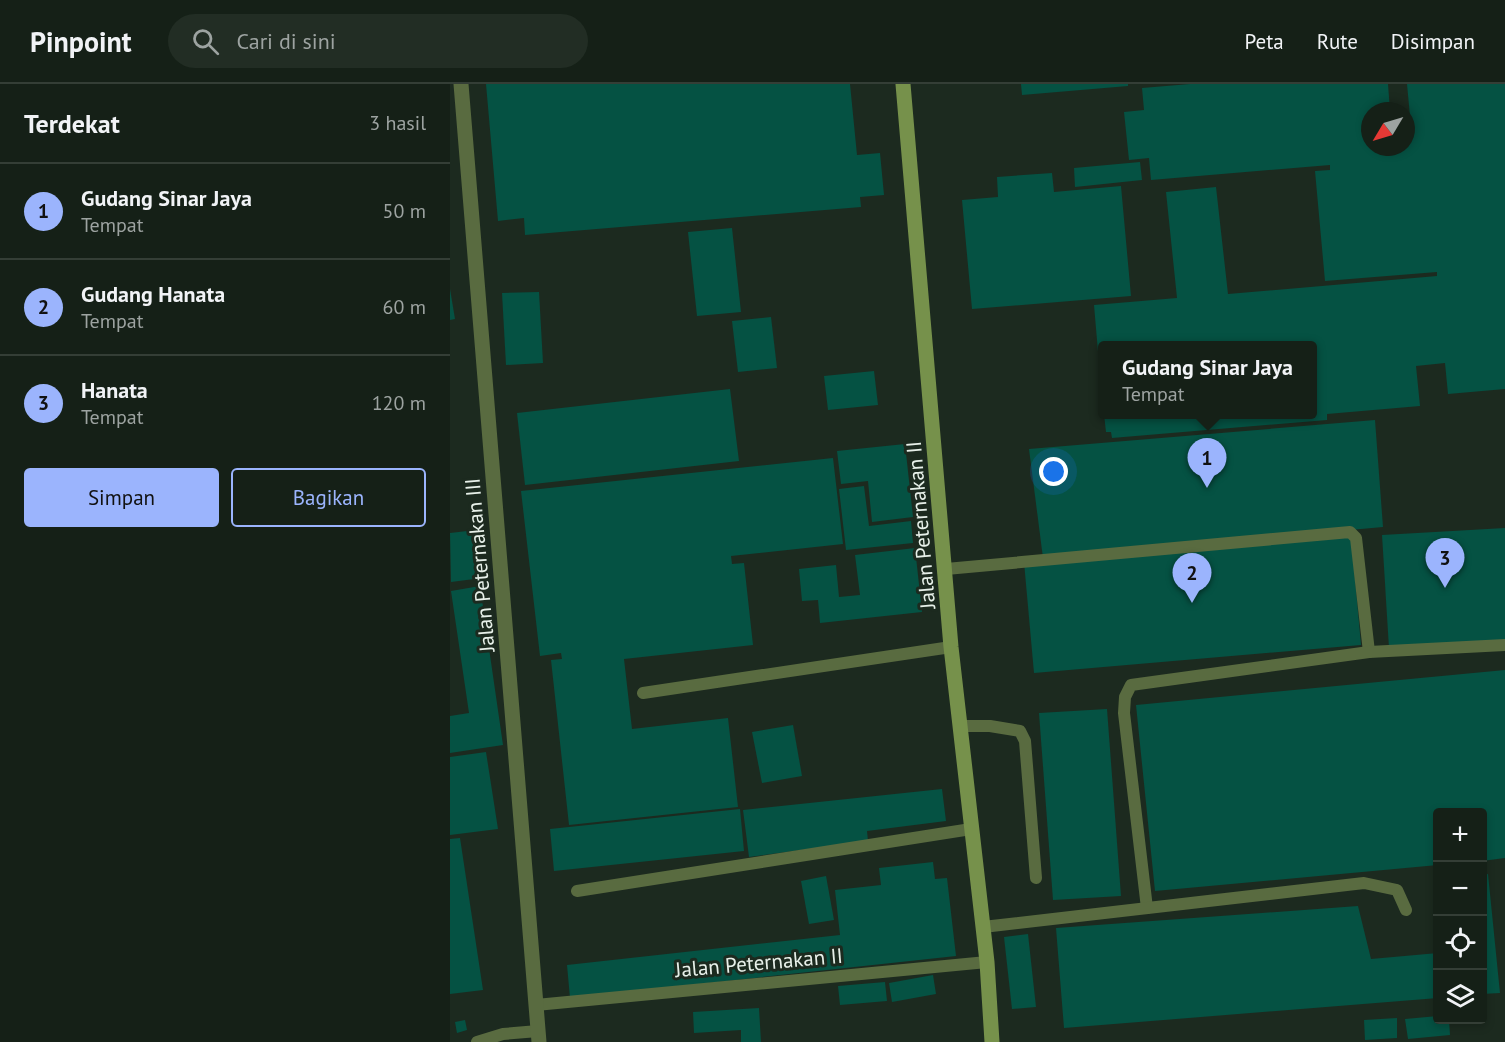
<!DOCTYPE html>
<html lang="id">
<meta charset="utf-8">
<style>
:root{--surface:#152017;--page:#222d24;--text:#f1f3f6;--muted:#9da3a1;--line:#343e36;--accent:#9bb4fd}
body{margin:0;font-family:"PT Sans",sans-serif;background:var(--page);color:var(--text)}
.controls{position:absolute;right:18px;bottom:18px;display:grid;overflow:hidden;border-radius:6px;box-shadow:0 3px 9px #0003}
.controls button{width:54px;height:54px;display:grid;place-items:center;padding:0;border:0;border-bottom:2px solid var(--line);background:var(--surface);color:var(--text);font:30px sans-serif}
.compass{position:absolute;left:911px;top:18px;width:54px;height:54px;border-radius:50%;background:var(--surface);box-shadow:0 3px 9px #0003;rotate:232deg}
.you{position:absolute;left:604px;top:388px;width:21px;height:21px;margin:-15px;border:4px solid #fff;border-radius:50%;background:#1a73e8;box-shadow:0 0 0 9px #1a73e833}
.badge{display:grid;place-items:center;width:39px;height:39px;border-radius:50%;background:var(--accent);color:#111;font-size:20px;font-weight:700}
.pin{position:absolute;translate:-50% -50px;filter:drop-shadow(0 2px 3px #0008)}
.pin::after{content:'';position:absolute;top:32px;width:21px;height:18px;background:inherit;clip-path:polygon(0 0,100% 0,50% 100%)}
.popup{position:absolute;left:648px;top:257px;width:219px;height:78px;box-sizing:border-box;display:grid;place-content:center;border-radius:6px;background:var(--surface);filter:drop-shadow(0 2px 4px #0005);font-size:20px;white-space:nowrap;color:var(--muted)}
.popup b{font-size:22px;color:var(--text)}
.popup::after{content:'';position:absolute;left:50%;top:100%;margin-left:-12px;border:12px solid transparent;border-top-color:var(--surface)}
.list{margin:0;padding:0;list-style:none}
h2{display:flex;justify-content:space-between;align-items:center;height:78px;margin:0;padding:0 24px;font-size:26px}
h2 small{font-size:20px;font-weight:400;color:var(--muted)}
.list li{display:grid;grid-template-columns:39px 1fr auto;gap:18px;align-items:center;box-sizing:border-box;height:96px;padding:0 24px;border-top:2px solid var(--line)}
.list b{display:block;font-size:22px;white-space:nowrap}
.list p{margin:0;font-size:20px;white-space:nowrap;color:var(--muted)}
.list em{font-size:20px;font-style:normal;color:var(--muted)}
.actions{display:flex;gap:12px;padding:18px 24px}
.actions a{flex:1;padding:14px 0;border:2px solid var(--accent);border-radius:6px;text-align:center;font-size:21px;color:var(--accent)}
.actions .main{background:var(--accent);color:#111}
.icon{flex:none;width:33px;height:33px;fill:none;stroke:currentColor;stroke-width:2;stroke-linecap:round;stroke-linejoin:round}
.map{position:relative;flex:none;width:1055px;height:958px;overflow:hidden}
header{display:flex;align-items:center;gap:36px;box-sizing:border-box;height:84px;padding:0 30px;background:var(--surface);border-bottom:2px solid var(--line)}
header strong{font-size:28px}
nav{display:flex;gap:33px;margin-inline-start:auto;font-size:21px}
.search{width:420px;height:54px;background:var(--page);display:flex;align-items:center;gap:15px;box-sizing:border-box;padding:0 21px;border-radius:33px;color:var(--muted);font-size:22px}
main{display:flex}
aside{flex:1;background:var(--surface)}
.map>svg:first-child{display:block}
.building{fill:#055243}
.lines{fill:none;stroke-linecap:round;stroke-linejoin:round}
.lane{stroke:#596b40;stroke-width:12}
.street{stroke:#596b40;stroke-width:15}
.secondary{stroke:#76914b;stroke-width:15}
.labels{text-anchor:middle;stroke-width:6;stroke-linejoin:round;paint-order:stroke}
.street-label{font-size:21px;fill:#e7f0e9;stroke:#1c2a1f}
</style>
<header>
<strong>Pinpoint</strong>
<div class="search"><svg class="icon" aria-label="search" viewBox="0 0 24 24"><circle cx="10" cy="10" r="6"/><path d="M15 15l6 6"/></svg>Cari di sini</div>
<nav><a>Peta</a><a>Rute</a><a>Disimpan</a></nav>
</header>
<main>
<aside>
<h2>Terdekat<small>3 hasil</small></h2>
<ul class="list">
<li><span class="badge">1</span><div><b>Gudang Sinar Jaya</b><p>Tempat</p></div><em>50 m</em></li>
<li><span class="badge">2</span><div><b>Gudang Hanata</b><p>Tempat</p></div><em>60 m</em></li>
<li><span class="badge">3</span><div><b>Hanata</b><p>Tempat</p></div><em>120 m</em></li>
</ul>
<div class="actions"><a class="main">Simpan</a><a>Bagikan</a></div>
</aside>
<div class="map">
<svg width="1055" height="958" viewBox="0 0 1055 958">
<rect width="100%" height="100%" fill="#1c2a1f"/>
<!-- building -->
<g class="building">
<path d="M36 0H400L407 71 430 69 434 111 410 113 411 123 75 151 74 134 48 137Z"/>
<path d="M571 0H678V2L572 11Z"/>
<path d="M740 0H938L940 27H920V63H956V44L961 43 957 0H1055V305L998 310 995 279 966 282 970 322 877 330V336L662 354 661 348H656L654 330H862V262H652L650 291 644 221 727 214 716 108 766 103 778 210 987 192V188L875 197 865 87 880 86V81L701 96 699 74 679 76 674 28 694 26 692 4Z"/>
<path d="M690 78 692 96 625 103 624 84Z"/>
<path d="M602 89 604 108 671 102 681 212 522 225 512 116 548 113 547 93Z"/>
<path d="M282 144 291 228 247 232 238 148Z"/>
<path d="M0 205 5 235 0 236Z"/>
<path d="M89 208 93 279 56 281 52 209Z"/>
<path d="M321 233 327 284 288 288 282 237Z"/>
<path d="M424 287 428 321 378 326 374 292Z"/>
<path d="M280 305 289 377 75 401 67 329Z"/>
<path d="M925 336 933 443 593 474 579 365Z"/>
<path d="M455 360 463 433 422 438 418 397 391 400 387 367Z"/>
<path d="M383 374 393 460 281 472 282 480 294 479 303 561 174 575 182 645 278 634 288 723 119 741 101 576 112 575 111 569 90 572 71 407Z"/>
<path d="M414 402 419 442 461 437 463 459 396 466 389 405Z"/>
<path d="M1055 444V556L939 564 932 451Z"/>
<path d="M26 446 32 494 1 498 0 449Z"/>
<path d="M901 450 911 561 584 589 574 478Z"/>
<path d="M465 464 472 528 370 539 368 516 352 517 349 485 386 481 389 513 410 511 405 471Z"/>
<path d="M30 502 53 661 0 669V632L19 629 1 507Z"/>
<path d="M1055 586V774L1032 777V728H988V781L705 807 686 621Z"/>
<path d="M657 625 671 812 603 816 589 629Z"/>
<path d="M343 641 352 692 312 699 302 648Z"/>
<path d="M36 668 48 745 0 751V673Z"/>
<path d="M492 705 496 737 417 747 418 757 299 773 293 726Z"/>
<path d="M290 725 294 767 104 787 100 745Z"/>
<path d="M10 754 33 906 0 910V755Z"/>
<path d="M483 778 485 795 497 794 506 872 120 914 117 881 390 851 385 806 431 801 429 784Z"/>
<path d="M1038 790 1050 909 1032 910V791Z"/>
<path d="M376 792 384 836 359 840 351 797Z"/>
<path d="M983 796H988V822H986Z"/>
<path d="M908 822 921 875 988 869V914L614 944 606 844Z"/>
<path d="M578 850 586 923 562 925 554 853Z"/>
<path d="M483 891 486 910 442 918 439 899Z"/>
<path d="M435 898 437 917 390 921 388 902Z"/>
<path d="M309 924 311 958H291V946L244 949 243 928Z"/>
<path d="M988 932V936H999L1000 951 958 955 955 935Z"/>
<path d="M947 934V954L915 956 914 936Z"/>
<path d="M15 936 17 946 7 949 5 938Z"/>
</g>
<g class="lines">
<!-- lane -->
<g class="lane">
<path d="M496 485 900 448 906 454 919 568"/>
<path d="M193 609 501 563"/>
<path d="M510 642H540L570 647 575 657 586 794"/>
<path d="M127 807 521 745"/>
<path d="M697 824 674 629 675 613 681 601 919 568 1055 561"/>
<path d="M533 843 914 799 947 806 956 826"/>
<path d="M86 921 537 878"/>
<path d="M27 958 53 950 88 947"/>
</g>
<!-- street -->
<path class="street" d="M11 0 89 958"/>
<!-- secondary -->
<path class="secondary" d="M453 0 501 563 537 878 542 958"/>
</g>
<g class="labels">
<!-- street labels -->
<g class="street-label">
<text transform="translate(471 441) rotate(-95)" y="7">Jalan Peternakan II</text>
<text transform="translate(30 481) rotate(-95)" y="7">Jalan Peternakan III</text>
<text transform="translate(309 879) rotate(-5)" y="7">Jalan Peternakan II</text>
</g>
</g>
</svg>
<div class="controls">
<button>+</button>
<button>−</button>
<button><svg class="icon" aria-label="locate" viewBox="0 0 24 24"><circle cx="12" cy="12" r="6"/><path d="M12 2v4M12 18v4M2 12h4M18 12h4"/></svg></button>
<button><svg class="icon" aria-label="layers" viewBox="0 0 24 24"><path d="M12 4l9 5-9 5-9-5zM3 14l9 5 9-5"/></svg></button>
</div>
<svg class="compass" viewBox="-18 -18 36 36"><path d="M0-13l5 13h-10z" fill="#e53935"/><path d="M0 13l5-13h-10z" fill="#9da3a1"/></svg>
<div class="you"></div>
<div class="pin badge" style="left:757px;top:404px">1</div>
<div class="popup"><b>Gudang Sinar Jaya</b>Tempat</div>
<div class="pin badge" style="left:742px;top:519px">2</div>
<div class="pin badge" style="left:995px;top:504px">3</div>
</div>
</main>
